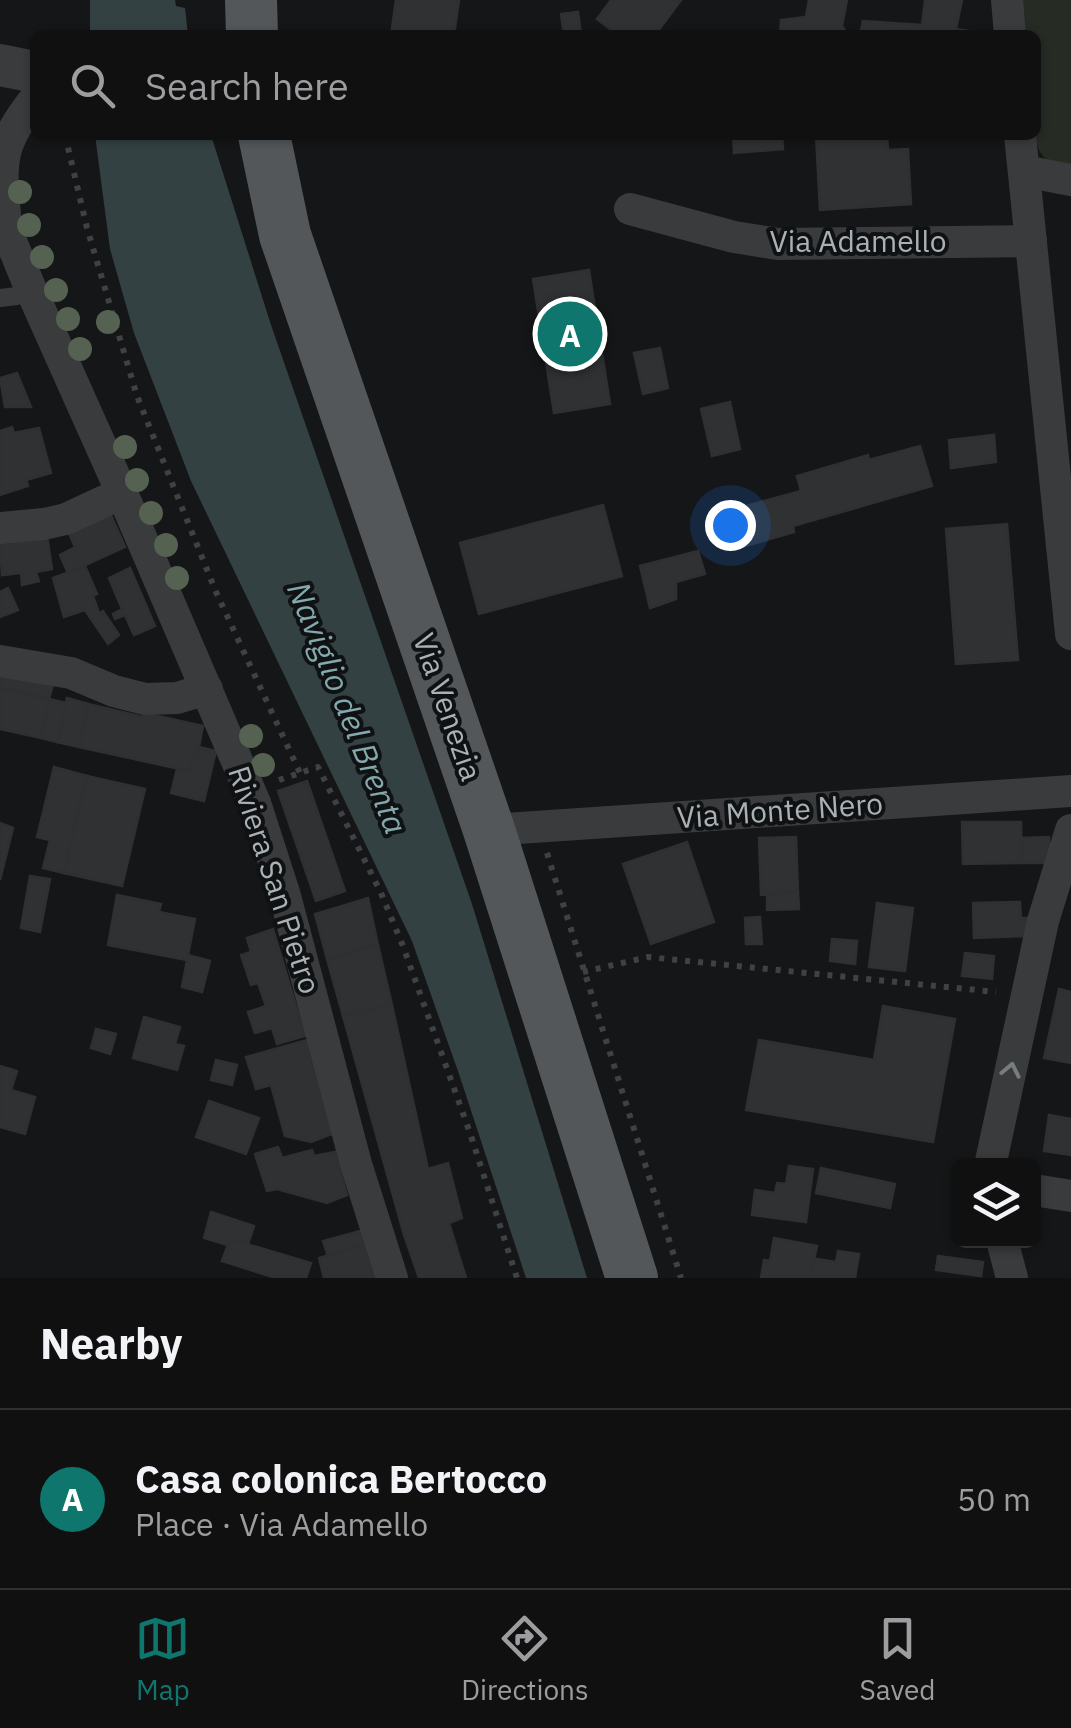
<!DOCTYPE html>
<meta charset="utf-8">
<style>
:root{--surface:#101011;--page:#19191a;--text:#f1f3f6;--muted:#9c9d9f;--line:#303031;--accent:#0f766e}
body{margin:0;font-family:"IBM Plex Sans",sans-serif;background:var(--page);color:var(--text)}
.controls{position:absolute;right:30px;bottom:30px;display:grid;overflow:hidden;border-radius:15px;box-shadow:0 2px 8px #0004}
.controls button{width:90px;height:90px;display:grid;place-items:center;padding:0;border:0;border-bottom:2px solid var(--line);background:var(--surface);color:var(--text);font:50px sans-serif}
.you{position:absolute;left:730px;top:525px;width:35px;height:35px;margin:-25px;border:8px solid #fff;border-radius:50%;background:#1a73e8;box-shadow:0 0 0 15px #1a73e833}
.badge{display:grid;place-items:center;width:65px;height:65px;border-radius:50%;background:var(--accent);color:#fff;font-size:32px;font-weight:700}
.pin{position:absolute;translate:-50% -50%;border:5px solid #fff;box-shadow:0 2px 10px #0006}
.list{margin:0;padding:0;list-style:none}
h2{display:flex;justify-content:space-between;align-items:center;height:130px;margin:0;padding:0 40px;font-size:42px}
h2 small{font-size:32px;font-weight:400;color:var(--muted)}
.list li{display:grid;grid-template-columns:65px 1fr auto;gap:30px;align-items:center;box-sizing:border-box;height:180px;padding:0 40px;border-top:2px solid var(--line)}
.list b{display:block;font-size:38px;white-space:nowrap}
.list p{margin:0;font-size:32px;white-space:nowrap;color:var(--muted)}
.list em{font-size:32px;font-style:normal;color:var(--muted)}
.icon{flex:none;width:55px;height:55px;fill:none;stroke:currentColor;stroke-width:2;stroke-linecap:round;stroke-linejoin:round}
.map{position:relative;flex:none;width:1071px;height:1278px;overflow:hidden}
.search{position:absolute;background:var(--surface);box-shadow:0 2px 8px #0004;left:30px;right:30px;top:30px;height:110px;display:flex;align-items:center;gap:25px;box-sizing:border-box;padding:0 35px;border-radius:15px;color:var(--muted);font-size:38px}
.sheet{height:310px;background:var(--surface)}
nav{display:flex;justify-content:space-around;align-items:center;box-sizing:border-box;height:140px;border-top:2px solid var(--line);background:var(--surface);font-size:28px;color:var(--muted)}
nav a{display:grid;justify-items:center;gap:5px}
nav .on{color:var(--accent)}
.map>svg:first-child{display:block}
.green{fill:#262b24}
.water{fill:#344142}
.building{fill:#303133;stroke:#2f3032;stroke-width:2.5}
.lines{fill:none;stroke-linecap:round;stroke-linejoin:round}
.path{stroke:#3f4244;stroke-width:6;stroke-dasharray:5 8;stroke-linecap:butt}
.service{stroke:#393b3d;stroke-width:18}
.minor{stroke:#393b3d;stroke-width:32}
.tertiary{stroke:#393b3d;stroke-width:42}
.primary{stroke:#53575a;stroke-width:52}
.tree{fill:#556151}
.oneway{stroke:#767c7f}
.labels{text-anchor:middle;stroke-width:8;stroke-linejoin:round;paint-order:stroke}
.street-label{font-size:30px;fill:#a8b1b5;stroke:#101112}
.water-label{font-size:32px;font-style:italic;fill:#83a8ad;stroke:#101112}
</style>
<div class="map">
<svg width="1071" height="1278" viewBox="0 0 1071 1278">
<rect width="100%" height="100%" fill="#151617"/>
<!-- green -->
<path class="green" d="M1021 0H1071V169C1049 161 1038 161 1036 135V35H1025Z"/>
<!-- water -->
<g class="water">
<path d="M90 0H175L176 6 185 8 188 35H90Z"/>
<path d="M95 135H211L271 325 472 904 587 1278H526L459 1074 412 941 191 481 134 333 110 249Z"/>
</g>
<!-- building -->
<g class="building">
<path d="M396 0H459L454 35H391Z"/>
<path d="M611 0H681L655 35H618L597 19Z"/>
<path d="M809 0H847L842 26 848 35H780L781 20 806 17Z"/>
<path d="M925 0H962L956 29 995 35H860L863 21 922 25Z"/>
<path d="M578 12 581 35H564L561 14Z"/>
<path d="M733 135H782L783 149 734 153Z"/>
<path d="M816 135H887L888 150 908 149 911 204 820 210Z"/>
<path d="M589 270 610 404 554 413 533 279Z"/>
<path d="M660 348 668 388 643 394 634 353Z"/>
<path d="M17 373 31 407H5L0 378Z"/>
<path d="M730 402 740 449 712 456 701 409Z"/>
<path d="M12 427 14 433 39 428 51 473 26 480 28 486 0 495V431Z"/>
<path d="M994 435 996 462 951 468 949 440Z"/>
<path d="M920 446 932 486 793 526 794 532 742 547 740 539 720 545 712 515 801 491 797 476 868 455 869 460Z"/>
<path d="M603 505 622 576 479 614 460 543Z"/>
<path d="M110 513 125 547 68 573 60 555 75 547 68 531Z"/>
<path d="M1007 524 1018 660 956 664 946 529Z"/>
<path d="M47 536 52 569 36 572 39 581 22 585 21 573 2 575 0 544Z"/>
<path d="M698 551 705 574 676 582V599L650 608 640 566Z"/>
<path d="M85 566 97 594 93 596 99 613 103 611 119 635 108 644 85 610 64 617 53 578Z"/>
<path d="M130 568 155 626 134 635 125 615 115 619 113 614 122 609 109 578Z"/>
<path d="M8 588 18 610 0 617V592Z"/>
<path d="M0 664 55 677 49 699 0 688Z"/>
<path d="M0 688 49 699 41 738 0 729Z"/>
<path d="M67 698 88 704 79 747 57 742Z"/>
<path d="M49 699 66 703 57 742 41 738Z"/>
<path d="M88 704 143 717 144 713 203 726 199 747 189 771 79 747Z"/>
<path d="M199 747 216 751 204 801 171 793 177 769 189 771Z"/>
<path d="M54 767 87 776 64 873 43 868 50 840 37 837Z"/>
<path d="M87 776 145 789 122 886 64 873Z"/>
<path d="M307 781 345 891 316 901 278 791Z"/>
<path d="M962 822H1021L1022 863 963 864Z"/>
<path d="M0 823 13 828 0 880Z"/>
<path d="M796 837 798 892 761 895 759 838Z"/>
<path d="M1049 837V863H1022V838Z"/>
<path d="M687 842 714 922 651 944 623 864Z"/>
<path d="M30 876 50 879 40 932 21 928Z"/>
<path d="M798 892 799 909 767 910V894Z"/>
<path d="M117 895 161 904 159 912 195 919 187 960 108 945Z"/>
<path d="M368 898 378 945 327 959 315 914Z"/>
<path d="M1020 902 1021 918H1027V936L974 938 973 903Z"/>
<path d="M877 903 913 908 905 971 869 967Z"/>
<path d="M760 917 762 944H746L745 918Z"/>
<path d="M273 929 305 1036 277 1044 272 1028 255 1033 248 1012 266 1006 258 983 251 985 241 955 251 952 247 938Z"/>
<path d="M832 939 857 941 855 964 830 961Z"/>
<path d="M378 945 392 1005 343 1016 327 959Z"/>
<path d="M965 953 994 956 992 979 962 976Z"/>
<path d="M188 955 210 961 202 992 182 987Z"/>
<path d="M1059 989 1071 992V1063L1044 1058Z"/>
<path d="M392 1005 428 1169 448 1163 462 1218 449 1223 466 1278H419L404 1235 343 1016Z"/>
<path d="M883 1006 955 1019 933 1142 746 1110 759 1040 874 1060Z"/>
<path d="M144 1017 180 1027 175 1044 184 1046 177 1070 133 1058Z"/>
<path d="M96 1029 116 1034 110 1054 91 1048Z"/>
<path d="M307 1040 332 1134 311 1142 285 1136 271 1085 256 1089 246 1057Z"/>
<path d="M216 1060 237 1065 232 1085 211 1080Z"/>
<path d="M0 1066 17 1071 11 1090 35 1097 25 1134 0 1127Z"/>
<path d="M209 1101 259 1118 246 1154 196 1137Z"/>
<path d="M1049 1115 1071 1119V1155L1044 1151Z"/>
<path d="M278 1147 282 1158 312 1150 314 1156 335 1152 347 1195 327 1203 277 1189 267 1191 255 1154Z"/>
<path d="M789 1166 813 1169 806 1222 752 1215 755 1190 775 1193 777 1183 786 1184Z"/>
<path d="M821 1168 895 1184 890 1208 816 1193Z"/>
<path d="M211 1212 254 1226 248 1244 230 1239 227 1245 204 1238Z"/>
<path d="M360 1231 364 1244 328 1256 323 1241Z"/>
<path d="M774 1238 817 1246 810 1278H761L764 1260 770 1261Z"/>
<path d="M230 1239 311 1263 306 1278H276L222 1261Z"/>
<path d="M364 1244 374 1278H324L319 1258Z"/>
<path d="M838 1251 859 1254 855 1278H810L816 1259 836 1262Z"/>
<path d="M938 1256 983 1262 981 1276 936 1270Z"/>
</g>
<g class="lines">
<!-- path -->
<g class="path">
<path d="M65 135 87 228 137 396 216 592 300 773"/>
<path d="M279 780 318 767 381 893 403 946 470 1133 517 1278"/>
<path d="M547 853 681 1278"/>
<path d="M583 972 648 957 996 992"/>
</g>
<!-- service -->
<path class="service" d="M0 298 17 296 32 290"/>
<!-- minor -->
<g class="minor">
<path d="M1007 0 1010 35"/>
<path d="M1020 135 1071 634"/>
<path d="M1024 171 1071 180"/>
<path d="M0 195 6 229 29 285 122 493 255 803 285 896 356 1164 392 1278"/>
<path d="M630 209 734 237 778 244 1031 241"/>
<path d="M5 215C0 161 0 143 35 99"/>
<path d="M0 528 44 524 66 519 122 493"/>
<path d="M0 661 71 673 114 691 145 699 177 698 207 689"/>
<path d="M489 830 1071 791"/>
<path d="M990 1166 1043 921 1071 830"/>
<path d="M1034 1190 1071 1196"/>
<path d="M1002 1240 1012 1278"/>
</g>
<!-- tertiary -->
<path class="tertiary" d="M0 65 35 72"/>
<!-- primary -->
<g class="primary">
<path d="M251 0 252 35"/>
<path d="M264 135 285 235 489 830 632 1278"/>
</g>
</g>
<!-- trees -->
<g class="tree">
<circle cx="20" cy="192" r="12"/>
<circle cx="29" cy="225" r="12"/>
<circle cx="42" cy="257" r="12"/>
<circle cx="56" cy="290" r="12"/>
<circle cx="68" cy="319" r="12"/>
<circle cx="108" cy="322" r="12"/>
<circle cx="80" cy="349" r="12"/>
<circle cx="125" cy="447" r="12"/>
<circle cx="137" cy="480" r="12"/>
<circle cx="151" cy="513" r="12"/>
<circle cx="166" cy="545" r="12"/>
<circle cx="177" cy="578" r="12"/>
<circle cx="251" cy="736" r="12"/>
<circle cx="263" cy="765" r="12"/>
</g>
<!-- one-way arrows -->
<defs><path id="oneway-chevron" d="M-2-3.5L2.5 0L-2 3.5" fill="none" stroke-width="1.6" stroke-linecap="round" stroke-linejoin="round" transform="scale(2.5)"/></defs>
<use class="oneway" href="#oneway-chevron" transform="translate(1011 1070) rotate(-78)"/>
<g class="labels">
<!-- street labels -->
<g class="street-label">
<text x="858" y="252">Via Adamello</text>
<text transform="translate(447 707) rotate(71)" y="10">Via Venezia</text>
<text transform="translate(780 811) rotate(-4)" y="10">Via Monte Nero</text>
<text transform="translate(274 880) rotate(72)" y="10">Riviera San Pietro</text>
</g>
<!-- water labels -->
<g class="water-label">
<text transform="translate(347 708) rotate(68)" y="11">Naviglio del Brenta</text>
</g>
</g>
</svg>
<div class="controls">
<button><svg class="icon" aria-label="layers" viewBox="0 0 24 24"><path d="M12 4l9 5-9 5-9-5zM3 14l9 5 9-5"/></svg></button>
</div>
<div class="you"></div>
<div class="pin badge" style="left:570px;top:334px">A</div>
<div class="search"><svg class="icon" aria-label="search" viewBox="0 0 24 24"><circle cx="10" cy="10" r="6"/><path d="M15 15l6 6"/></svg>Search here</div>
</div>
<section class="sheet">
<h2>Nearby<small></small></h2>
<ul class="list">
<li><span class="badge">A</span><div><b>Casa colonica Bertocco</b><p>Place · Via Adamello</p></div><em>50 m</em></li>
</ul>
</section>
<nav>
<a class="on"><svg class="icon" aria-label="map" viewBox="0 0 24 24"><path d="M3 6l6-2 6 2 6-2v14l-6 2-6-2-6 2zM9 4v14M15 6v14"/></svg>Map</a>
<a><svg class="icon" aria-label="directions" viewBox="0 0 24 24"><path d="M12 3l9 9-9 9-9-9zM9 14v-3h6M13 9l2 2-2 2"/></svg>Directions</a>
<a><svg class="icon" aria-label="saved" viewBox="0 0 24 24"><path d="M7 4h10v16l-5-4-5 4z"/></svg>Saved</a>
</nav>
